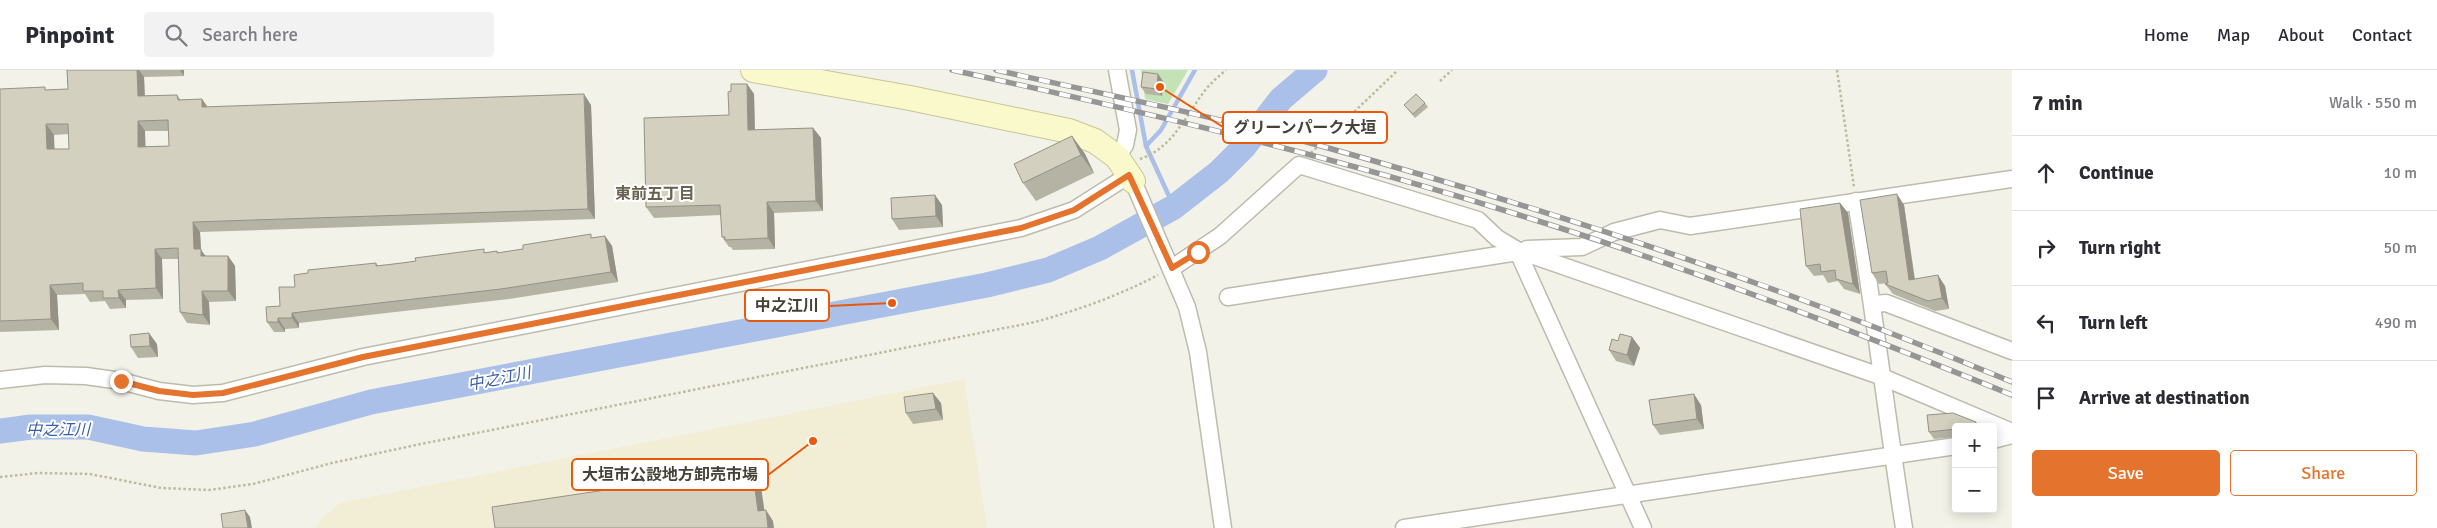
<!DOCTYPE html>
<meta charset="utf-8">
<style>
:root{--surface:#fff;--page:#f2f2f3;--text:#2b2b33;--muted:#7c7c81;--line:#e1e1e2;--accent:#e4742d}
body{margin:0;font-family:Signika,"Noto Sans JP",sans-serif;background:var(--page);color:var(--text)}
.controls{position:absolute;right:15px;bottom:15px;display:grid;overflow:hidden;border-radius:5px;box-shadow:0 2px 12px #0003}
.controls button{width:45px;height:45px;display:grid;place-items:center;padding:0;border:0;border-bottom:1px solid var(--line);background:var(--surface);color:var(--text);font:25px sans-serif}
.stop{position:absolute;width:15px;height:15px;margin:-11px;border:4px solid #e4742d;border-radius:50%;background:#fff}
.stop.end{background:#e4742d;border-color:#fff;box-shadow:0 1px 5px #0008}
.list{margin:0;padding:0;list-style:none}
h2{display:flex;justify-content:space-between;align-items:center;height:65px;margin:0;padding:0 20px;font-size:21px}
h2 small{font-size:16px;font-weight:400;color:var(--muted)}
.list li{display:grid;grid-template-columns:32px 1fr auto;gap:15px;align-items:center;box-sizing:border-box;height:75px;padding:0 20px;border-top:1px solid var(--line)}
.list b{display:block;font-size:19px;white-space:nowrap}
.list em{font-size:16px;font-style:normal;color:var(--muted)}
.actions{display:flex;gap:10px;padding:15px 20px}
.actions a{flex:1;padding:11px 0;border:1px solid var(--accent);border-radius:5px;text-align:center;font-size:18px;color:var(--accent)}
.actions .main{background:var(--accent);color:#fff}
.icon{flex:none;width:28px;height:28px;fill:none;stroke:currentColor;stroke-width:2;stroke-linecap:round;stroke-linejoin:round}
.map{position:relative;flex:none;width:2012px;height:458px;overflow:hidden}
header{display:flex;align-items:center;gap:30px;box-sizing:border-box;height:70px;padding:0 25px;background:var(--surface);border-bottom:1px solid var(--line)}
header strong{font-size:24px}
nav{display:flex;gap:28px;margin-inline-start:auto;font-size:18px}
.search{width:350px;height:45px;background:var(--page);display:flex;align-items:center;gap:12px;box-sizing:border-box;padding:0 18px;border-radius:5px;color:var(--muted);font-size:19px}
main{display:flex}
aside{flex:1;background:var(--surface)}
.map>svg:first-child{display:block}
.commercial{fill:#f2edd5}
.green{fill:#c3e2b5}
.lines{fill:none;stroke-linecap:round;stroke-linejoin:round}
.stream{stroke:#aac0e9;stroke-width:4.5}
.river{stroke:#aac0e9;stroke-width:25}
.street-casing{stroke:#bdbbac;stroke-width:19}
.secondary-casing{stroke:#c7c698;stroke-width:26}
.path{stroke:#bdba9e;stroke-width:2.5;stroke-dasharray:2.5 2.5;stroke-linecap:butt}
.street{stroke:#fff;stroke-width:16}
.secondary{stroke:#f9f9cb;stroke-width:24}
.rail-casing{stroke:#969696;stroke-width:5.5}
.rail{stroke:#fff;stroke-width:4;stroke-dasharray:11;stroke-linecap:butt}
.wall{fill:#b5b3a4;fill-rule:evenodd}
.shaded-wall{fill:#949286}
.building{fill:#d3d0bf;stroke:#949286;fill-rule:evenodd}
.route{stroke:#e4742d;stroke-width:6}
.labels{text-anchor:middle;stroke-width:4;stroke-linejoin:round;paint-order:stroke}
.neighbourhood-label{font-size:16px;font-weight:bold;fill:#676350;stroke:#fff}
.water-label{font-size:16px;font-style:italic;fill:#3b5fa6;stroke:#fff}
.leader{fill:none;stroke:#e8590c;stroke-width:2}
.callout-dot{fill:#e8590c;stroke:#fff;stroke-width:2}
.callout{fill:#fff;stroke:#e8590c;stroke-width:2}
.callout-label{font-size:16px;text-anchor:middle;font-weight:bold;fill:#454337}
</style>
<header>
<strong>Pinpoint</strong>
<div class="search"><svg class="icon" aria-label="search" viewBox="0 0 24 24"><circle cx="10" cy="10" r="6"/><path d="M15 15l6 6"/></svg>Search here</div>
<nav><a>Home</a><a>Map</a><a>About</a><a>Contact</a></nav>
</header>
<main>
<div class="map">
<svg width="2012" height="458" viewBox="0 0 2012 458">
<rect width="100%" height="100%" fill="#f2f2e8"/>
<!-- commercial -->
<path class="commercial" d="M964 309 987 458H316L320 450 340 433Z"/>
<!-- green -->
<path class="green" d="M1141 0H1188L1168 34 1145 29Z"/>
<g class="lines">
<!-- stream -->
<g class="stream">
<path d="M1132 0 1146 76 1174 137"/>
<path d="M1146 76 1161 60 1195 0"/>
</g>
<!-- river -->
<path class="river" d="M0 361 31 357H88L143 369 196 373 255 364 371 332 987 215 1048 200 1100 178 1174 137 1219 102 1243 78 1281 29 1315 0"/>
<defs>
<g id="street">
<path d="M1117 87 1125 75 1128 60 1117 0"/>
<path d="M1133 111 1187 237 1198 282 1223 458"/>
<path d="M1856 131C1874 240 1887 349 1904 458"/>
<path d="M1527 179 1582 177 1614 162 1660 150 1690 156 2012 109"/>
<path d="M1517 180 1643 458"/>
<path d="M1172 198 1220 166 1299 95 1478 150 1497 168 1517 180 1880 306 2012 362"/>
<path d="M1228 227 1518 182"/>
<path d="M1873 234 1886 233 2012 281"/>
<path d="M0 310 45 305 86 306 121 311 159 321 193 325 223 323 363 287 1021 158 1074 140 1129 105"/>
<path d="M1993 370 2012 365"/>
<path d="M1404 458 1956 376"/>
</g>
<path id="secondary" d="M753 0 910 28 1069 61 1095 71 1117 87 1133 111"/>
</defs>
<!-- street casing -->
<use href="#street" class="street-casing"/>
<!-- secondary casing -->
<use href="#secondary" class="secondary-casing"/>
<!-- path -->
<g class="path">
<path d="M1837 0 1854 117"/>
<path d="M1440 11 1452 0"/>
<path d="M1311 83 1398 0"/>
<path d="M1140 89C1173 78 1186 45 1206 19 1212 12 1219 6 1226 0"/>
<path d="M0 407 38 403 90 404 161 418 209 420 253 414 332 393 416 375 1035 252C1078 240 1118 226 1158 205"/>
</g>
<!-- street -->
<use href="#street" class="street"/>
<!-- secondary -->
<use href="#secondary" class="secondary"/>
<defs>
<g id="rail">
<path d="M952 0C1137 40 1322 84 1503 140 1676 193 1845 257 2012 325"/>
<path d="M996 0C1102 24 1209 45 1314 74 1551 140 1785 217 2012 312"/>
</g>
</defs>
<!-- rail casing -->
<use href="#rail" class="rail-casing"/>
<!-- rail -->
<use href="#rail" class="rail"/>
</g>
<!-- wall -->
<g class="wall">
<path d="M67 0H184V6L144 7 145 26 177 25 181 30 202 29 207 37 591 35 595 149 200 162 201 180 206 186H228L235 196 236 231 209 232 210 255 187 253 180 242 178 189H162L163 229 126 230V238L110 239 105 231 90 232 85 224 57 225 59 260 0 262V19L47 20 68 19ZM145 61H169V76L145 77ZM69 64V79H54V65Z"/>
<path d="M1163 11 1162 26 1146 24 1141 17Z"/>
<path d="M747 14 754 24 755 60 813 58 821 68 823 141 774 143 775 179 733 180 731 177H729L722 167 721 145 654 148 646 137 729 45 731 21Z"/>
<path d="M1425 33 1428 37 1415 48 1404 35Z"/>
<path d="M1072 66 1085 84 1094 103 1036 131 1023 113Z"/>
<path d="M1840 133 1848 143 1860 224 1844 219 1838 211 1828 213 1823 205 1814 206 1806 196Z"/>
<path d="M942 135 943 157 899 160 892 149Z"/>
<path d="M1904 135 1915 209 1945 216 1949 239 1935 241 1893 224 1885 214 1888 213 1879 214 1872 203Z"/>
<path d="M605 166 612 176 618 212 509 229 299 253V258L285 259V262H274L267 252 295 217 308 203 376 193 378 196 497 181 498 183Z"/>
<path d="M1632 267 1640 278 1634 296 1616 291 1609 280 1618 271Z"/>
<path d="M157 274 158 287 138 288 131 277Z"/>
<path d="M941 333 943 350 913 354 906 343Z"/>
<path d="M1701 335 1704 359 1660 365 1653 355Z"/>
<path d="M1956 357V367L1934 369 1929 362Z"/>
</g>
<!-- shaded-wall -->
<g class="shaded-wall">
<path d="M137 0H139L144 7 145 37 138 26Z"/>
<path d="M180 0H184V6Z"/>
<path d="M1158 4 1163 11 1162 26 1157 19Z"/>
<path d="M747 14 754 24 755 70 748 60Z"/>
<path d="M584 24 591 35 595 149 588 139Z"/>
<path d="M202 29 209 39 202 37Z"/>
<path d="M138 51 145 61 146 88 138 77Z"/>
<path d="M46 54 54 65 55 90 47 79Z"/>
<path d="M813 58 821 68 823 141 816 131Z"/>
<path d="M1072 66 1085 84 1094 103 1081 85Z"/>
<path d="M1897 124 1904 135 1916 220 1909 210Z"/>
<path d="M935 125 942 135 943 157 936 146Z"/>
<path d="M767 132 774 143 775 179 768 168Z"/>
<path d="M1840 133 1848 143 1860 224 1853 214Z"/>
<path d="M193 152 200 162 201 180 208 190V197L194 179Z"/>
<path d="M605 166 612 176 618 212 611 202Z"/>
<path d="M155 179 162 189 163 229 156 218Z"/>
<path d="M228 186 235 196 236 231 228 221Z"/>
<path d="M1938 205 1945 216 1949 239 1942 228Z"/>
<path d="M50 215 57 225 59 260 51 249Z"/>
<path d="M118 220 126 230V238L119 228Z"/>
<path d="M202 221 209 232 210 255 203 245Z"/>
<path d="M292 243 299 253V258L292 248Z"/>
<path d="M278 248 285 259V262L278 252Z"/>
<path d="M149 263 157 274 158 287 150 276Z"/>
<path d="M1632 267 1640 278 1634 296 1627 285Z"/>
<path d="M933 323 941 333 943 350 936 339Z"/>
<path d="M1694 324 1701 335 1704 359 1697 349Z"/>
<path d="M752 398 760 409 766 452 758 441Z"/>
<path d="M245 440 250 447 252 458H248Z"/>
<path d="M766 440 773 451 774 458H768Z"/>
</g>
<!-- building -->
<g class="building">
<path d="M67 0H137L138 26 177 25 178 30 202 29V37L584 24 588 139 193 152 194 179H201V186H228V221H202L203 245 180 242 178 178 155 179 156 218 118 220 119 228H103V221H83V213L50 215 51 249 0 251V19L45 17V20L68 19ZM168 50 169 76 138 77V51ZM46 54H68L69 79H47Z"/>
<path d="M1143 2 1158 4 1157 19 1141 17Z"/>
<path d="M731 14H747L748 60 813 58 816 131 767 132 768 168 725 170V167H722L720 135 646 137 644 48 729 45 728 22 731 21Z"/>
<path d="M1416 24 1425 33 1413 44 1404 35Z"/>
<path d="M1072 66 1081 85 1023 113 1014 94Z"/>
<path d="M1897 124 1909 210 1938 205 1942 228 1928 231 1885 214 1888 213 1886 201 1872 203 1860 130Z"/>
<path d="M935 125 936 146 892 149 891 128Z"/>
<path d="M1840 133 1853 214 1836 209 1835 200 1821 202 1820 194 1806 196 1800 139Z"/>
<path d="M591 164V168L605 166 611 202 501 219 292 243V248H278V252H267L266 237 280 236 279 217H295L294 205 308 203V200L376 193V196L402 193 416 191 415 188 484 179V183L497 181V183L523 179V175Z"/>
<path d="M149 263 150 276 131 277 130 265Z"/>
<path d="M1620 264 1632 267 1627 285 1609 280 1612 269 1618 271Z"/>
<path d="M933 323 936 339 906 343 904 327Z"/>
<path d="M1694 324 1697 349 1653 355 1649 330Z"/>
<path d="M1953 343 1976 352V357H1956V359L1929 362 1927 345Z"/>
<path d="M752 398 758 441 766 440 768 458H495L492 437Z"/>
<path d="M245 440 248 458H223L221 444Z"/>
</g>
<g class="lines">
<!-- route -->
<path class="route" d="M121 311 159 321 193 325 223 323 363 287 1021 158 1074 140 1129 105 1172 198 1198 182"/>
</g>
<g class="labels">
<!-- neighbourhood labels -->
<g class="neighbourhood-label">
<text x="655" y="129">東前五丁目</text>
</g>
<!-- water labels -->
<g class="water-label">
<text transform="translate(499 308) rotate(-11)" y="6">中之江川</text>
<text x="58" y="365">中之江川</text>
</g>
</g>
<!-- callouts -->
<path class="leader" d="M1160 17L1223 57M892 233L829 236M813 371L768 405"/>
<g class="callout-dot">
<circle cx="1160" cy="17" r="5"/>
<circle cx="892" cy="233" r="5"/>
<circle cx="813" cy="371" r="5"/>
</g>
<g class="callout">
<rect x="1223" y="42" width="164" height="31" rx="5"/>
<rect x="745" y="220" width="84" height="31" rx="5"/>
<rect x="572" y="389" width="196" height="31" rx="5"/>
</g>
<g class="callout-label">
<text x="1305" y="63">グリーンパーク大垣</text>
<text x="787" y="241">中之江川</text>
<text x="670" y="410">大垣市公設地方卸売市場</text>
</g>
</svg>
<div class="controls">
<button>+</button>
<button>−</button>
</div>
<div class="stop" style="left:1198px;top:182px"></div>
<div class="stop end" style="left:121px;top:311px"></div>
</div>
<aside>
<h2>7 min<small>Walk · 550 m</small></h2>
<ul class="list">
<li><svg class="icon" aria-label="ahead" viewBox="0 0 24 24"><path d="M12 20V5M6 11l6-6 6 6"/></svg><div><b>Continue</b></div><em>10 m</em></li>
<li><svg class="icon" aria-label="right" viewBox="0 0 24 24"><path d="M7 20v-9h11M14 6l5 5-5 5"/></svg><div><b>Turn right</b></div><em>50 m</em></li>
<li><svg class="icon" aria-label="left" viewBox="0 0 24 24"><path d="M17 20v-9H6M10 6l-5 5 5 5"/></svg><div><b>Turn left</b></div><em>490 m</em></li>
<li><svg class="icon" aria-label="arrive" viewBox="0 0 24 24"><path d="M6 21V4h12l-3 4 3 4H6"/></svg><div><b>Arrive at destination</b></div></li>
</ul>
<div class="actions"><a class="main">Save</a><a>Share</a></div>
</aside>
</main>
